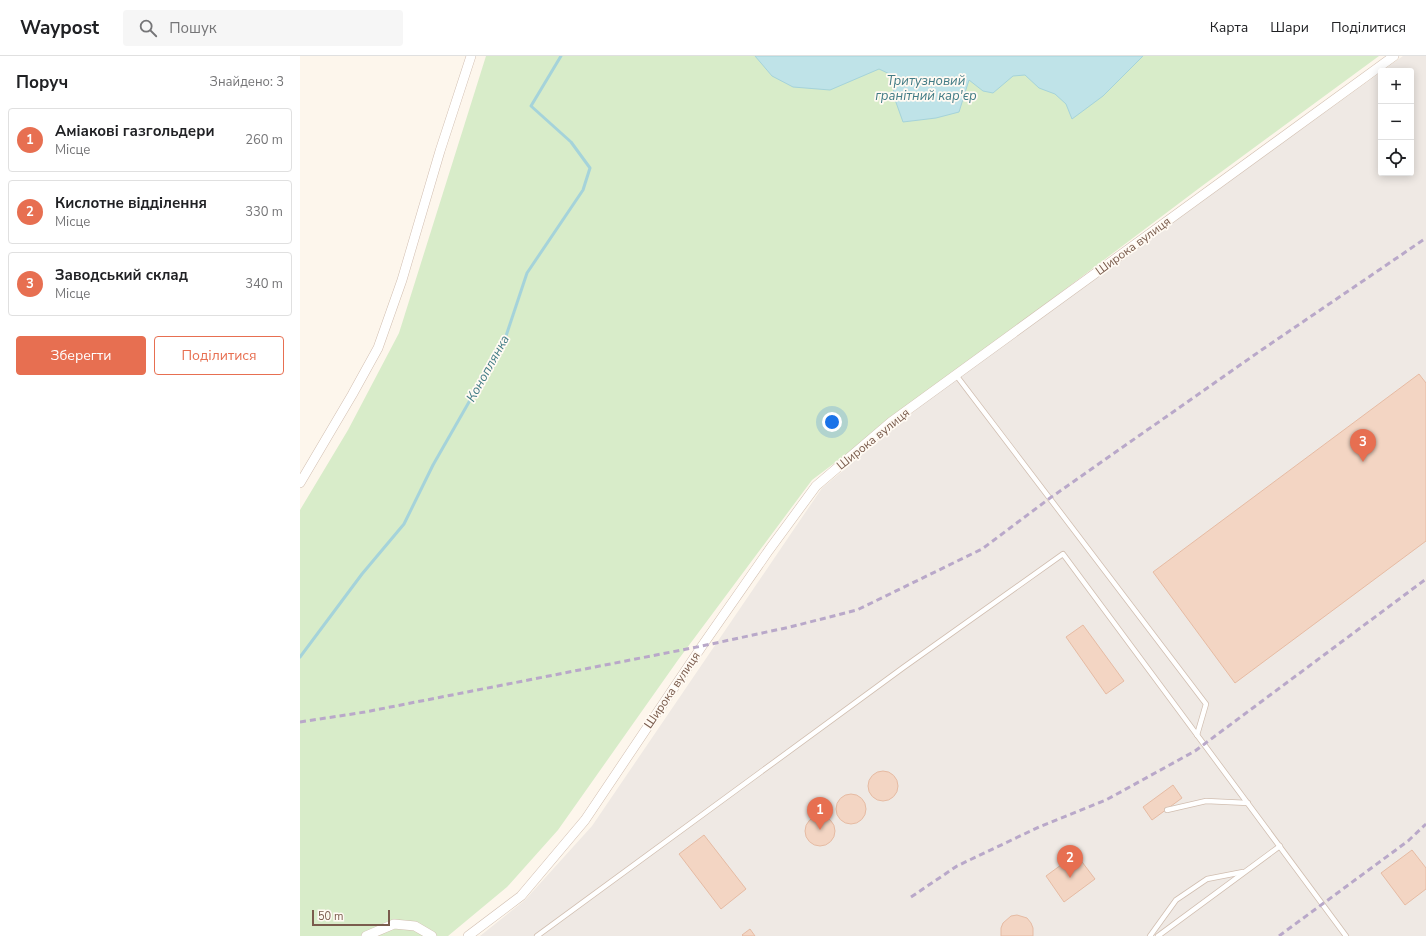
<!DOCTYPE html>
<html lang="uk">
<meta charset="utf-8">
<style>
:root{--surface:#fff;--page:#f6f6f6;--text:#202124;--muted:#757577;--line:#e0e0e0;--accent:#e76f51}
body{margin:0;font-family:"Nunito Sans",sans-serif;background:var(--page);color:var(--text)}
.controls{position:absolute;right:12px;top:12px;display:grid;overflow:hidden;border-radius:4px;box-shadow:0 2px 10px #0003}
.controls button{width:36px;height:36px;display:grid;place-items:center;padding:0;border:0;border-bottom:1px solid var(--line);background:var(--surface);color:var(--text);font:20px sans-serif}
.scale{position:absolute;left:12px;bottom:10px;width:78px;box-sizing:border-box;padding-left:4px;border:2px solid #7a5c4d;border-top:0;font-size:11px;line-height:14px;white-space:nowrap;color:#7a5c4d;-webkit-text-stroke:3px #fffaf3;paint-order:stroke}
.you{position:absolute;left:532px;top:366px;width:14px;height:14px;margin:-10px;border:3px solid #fff;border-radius:50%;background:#1a73e8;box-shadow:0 0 0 6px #1a73e833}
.badge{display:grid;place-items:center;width:26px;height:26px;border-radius:50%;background:var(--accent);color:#fff;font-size:13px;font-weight:700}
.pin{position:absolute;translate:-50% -33px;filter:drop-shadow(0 1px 2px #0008)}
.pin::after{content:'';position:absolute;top:21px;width:14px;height:12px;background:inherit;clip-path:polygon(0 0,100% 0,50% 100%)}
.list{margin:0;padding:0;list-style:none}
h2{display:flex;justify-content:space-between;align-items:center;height:52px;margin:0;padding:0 16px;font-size:17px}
h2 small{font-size:13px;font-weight:400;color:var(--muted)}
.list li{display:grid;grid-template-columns:26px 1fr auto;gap:12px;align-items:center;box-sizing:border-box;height:64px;margin:0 8px 8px;padding:0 8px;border:1px solid var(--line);border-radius:4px}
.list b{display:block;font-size:15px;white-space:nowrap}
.list p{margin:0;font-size:13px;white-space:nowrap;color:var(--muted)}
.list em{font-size:13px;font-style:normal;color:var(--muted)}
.actions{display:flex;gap:8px;padding:12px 16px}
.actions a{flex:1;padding:9px 0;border:1px solid var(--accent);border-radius:4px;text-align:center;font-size:14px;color:var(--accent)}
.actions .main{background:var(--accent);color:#fff}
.icon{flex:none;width:22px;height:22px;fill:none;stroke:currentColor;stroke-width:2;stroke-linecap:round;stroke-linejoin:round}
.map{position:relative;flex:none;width:1126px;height:880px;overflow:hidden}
header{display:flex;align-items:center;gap:24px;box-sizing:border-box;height:56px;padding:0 20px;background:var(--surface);border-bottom:1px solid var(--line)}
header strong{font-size:19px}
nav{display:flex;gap:22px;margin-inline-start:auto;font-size:14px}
.search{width:280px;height:36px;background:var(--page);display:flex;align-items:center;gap:10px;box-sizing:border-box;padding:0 14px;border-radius:4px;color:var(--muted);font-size:15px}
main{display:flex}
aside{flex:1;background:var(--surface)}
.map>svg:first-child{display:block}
.industrial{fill:#efe9e4}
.green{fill:#d8ecc9}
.water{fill:#bfe3e8;stroke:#a5d3da}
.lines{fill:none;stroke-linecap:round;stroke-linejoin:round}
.stream{stroke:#a5d3da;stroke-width:3}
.building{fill:#f3d5c3;stroke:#e6bba3}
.service-casing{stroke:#d1beb0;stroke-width:6}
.minor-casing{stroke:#d1beb0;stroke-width:10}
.service{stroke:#fff;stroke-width:4.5}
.minor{stroke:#fff;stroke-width:9}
.rail{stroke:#b9a8c9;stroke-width:3;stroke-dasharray:6 4;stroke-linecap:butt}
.labels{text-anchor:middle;stroke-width:3.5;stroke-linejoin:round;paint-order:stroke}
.street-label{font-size:12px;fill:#7a5c4d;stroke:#fffaf3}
.water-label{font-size:13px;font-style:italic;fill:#437c86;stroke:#fffaf3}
</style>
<header>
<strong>Waypost</strong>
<div class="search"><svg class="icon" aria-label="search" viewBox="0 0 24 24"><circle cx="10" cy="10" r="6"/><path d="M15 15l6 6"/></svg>Пошук</div>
<nav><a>Карта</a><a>Шари</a><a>Поділитися</a></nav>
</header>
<main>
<aside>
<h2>Поруч<small>Знайдено: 3</small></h2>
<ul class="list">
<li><span class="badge">1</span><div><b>Аміакові газгольдери</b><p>Місце</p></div><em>260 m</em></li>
<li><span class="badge">2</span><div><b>Кислотне відділення</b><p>Місце</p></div><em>330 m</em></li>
<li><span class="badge">3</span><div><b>Заводський склад</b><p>Місце</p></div><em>340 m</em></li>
</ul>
<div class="actions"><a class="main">Зберегти</a><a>Поділитися</a></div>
</aside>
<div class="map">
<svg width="1126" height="880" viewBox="0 0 1126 880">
<rect width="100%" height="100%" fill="#fdf6ec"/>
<!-- industrial -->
<path class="industrial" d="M1103 0H1126V880H180L225 844 292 770 522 432 652 324 1081 16V117H1111V15H1082Z"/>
<!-- green -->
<path class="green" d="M186 0H1079L902 130 512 424 378 604 258 774 207 831 148 880H0V454L48 374 99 277Z"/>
<!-- water -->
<path class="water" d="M455 0H843L803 40 772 63 766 48 755 38 739 32 725 19 713 20 693 37 683 35 669 24 659 56 636 62 603 66 593 38 596 21 579 13 530 34 493 31 472 20Z"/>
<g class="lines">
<!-- stream -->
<path class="stream" d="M0 601 62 518 104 468 133 409 205 283 227 217 283 134 290 112 271 86 231 50 261 0"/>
</g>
<!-- building -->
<g class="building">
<path d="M1119 318 1126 327V485L935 627 853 516Z"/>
<path d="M783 569 824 625 806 638 766 581Z"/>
<circle cx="583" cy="730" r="15"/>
<path d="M873 729 882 742 852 764 843 751Z"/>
<circle cx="551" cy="753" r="15"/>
<circle cx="520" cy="775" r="15"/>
<path d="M404 779 446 833 421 853 379 798Z"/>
<path d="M1112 794 1126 812V833L1105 849 1081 817Z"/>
<path d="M776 798 795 823 764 846 746 820Z"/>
<path d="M717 859 727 862 731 867 733 872V880H701V872L703 867 711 860Z"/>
<path d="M450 873 455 880H443L442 879Z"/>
</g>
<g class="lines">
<defs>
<g id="service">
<path d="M656 319 906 648 897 679"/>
<path d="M867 754 906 745 948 747"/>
<path d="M237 880 604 611 763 498 1046 880"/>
<path d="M850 880 876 844 907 823 943 816"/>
<path d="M858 880 980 790"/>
</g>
<g id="minor">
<path d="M0 427 52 339 78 292 102 224 140 95 171 0"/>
<path d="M66 880 94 868 115 870 132 880"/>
<path d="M168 880 221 840 285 764 402 590 469 494 516 430 591 366 1094 0"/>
</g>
</defs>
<!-- service casing -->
<use href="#service" class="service-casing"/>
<!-- minor casing -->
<use href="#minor" class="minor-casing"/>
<!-- service -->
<use href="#service" class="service"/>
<!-- minor -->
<use href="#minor" class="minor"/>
<!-- rail -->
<g class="rail">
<path d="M0 666 65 656 402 590 490 571 557 554 682 493 750 442 963 293 1126 182"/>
<path d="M611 841 657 810 739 771 806 744 895 695 1126 523"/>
<path d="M979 880 1108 785 1126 768"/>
</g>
</g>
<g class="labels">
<!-- street labels -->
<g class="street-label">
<text transform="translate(833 190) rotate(-36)" y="4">Широка вулиця</text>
<text transform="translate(573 383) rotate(-39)" y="4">Широка вулиця</text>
<text transform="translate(372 634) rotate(-56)" y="4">Широка вулиця</text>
</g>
<!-- water labels -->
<g class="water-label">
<text x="626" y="29">Тритузновий<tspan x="626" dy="15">гранітний кар'єр</tspan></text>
<text transform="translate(187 312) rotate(-61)" y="5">Коноплянка</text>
</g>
</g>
</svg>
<div class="controls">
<button>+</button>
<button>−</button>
<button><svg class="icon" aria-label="locate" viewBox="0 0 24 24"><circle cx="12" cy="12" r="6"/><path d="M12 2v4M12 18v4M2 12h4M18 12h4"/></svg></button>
</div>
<div class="scale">50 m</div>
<div class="you"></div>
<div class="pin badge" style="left:520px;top:774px">1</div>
<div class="pin badge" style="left:770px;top:822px">2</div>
<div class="pin badge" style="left:1063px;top:406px">3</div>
</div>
</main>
